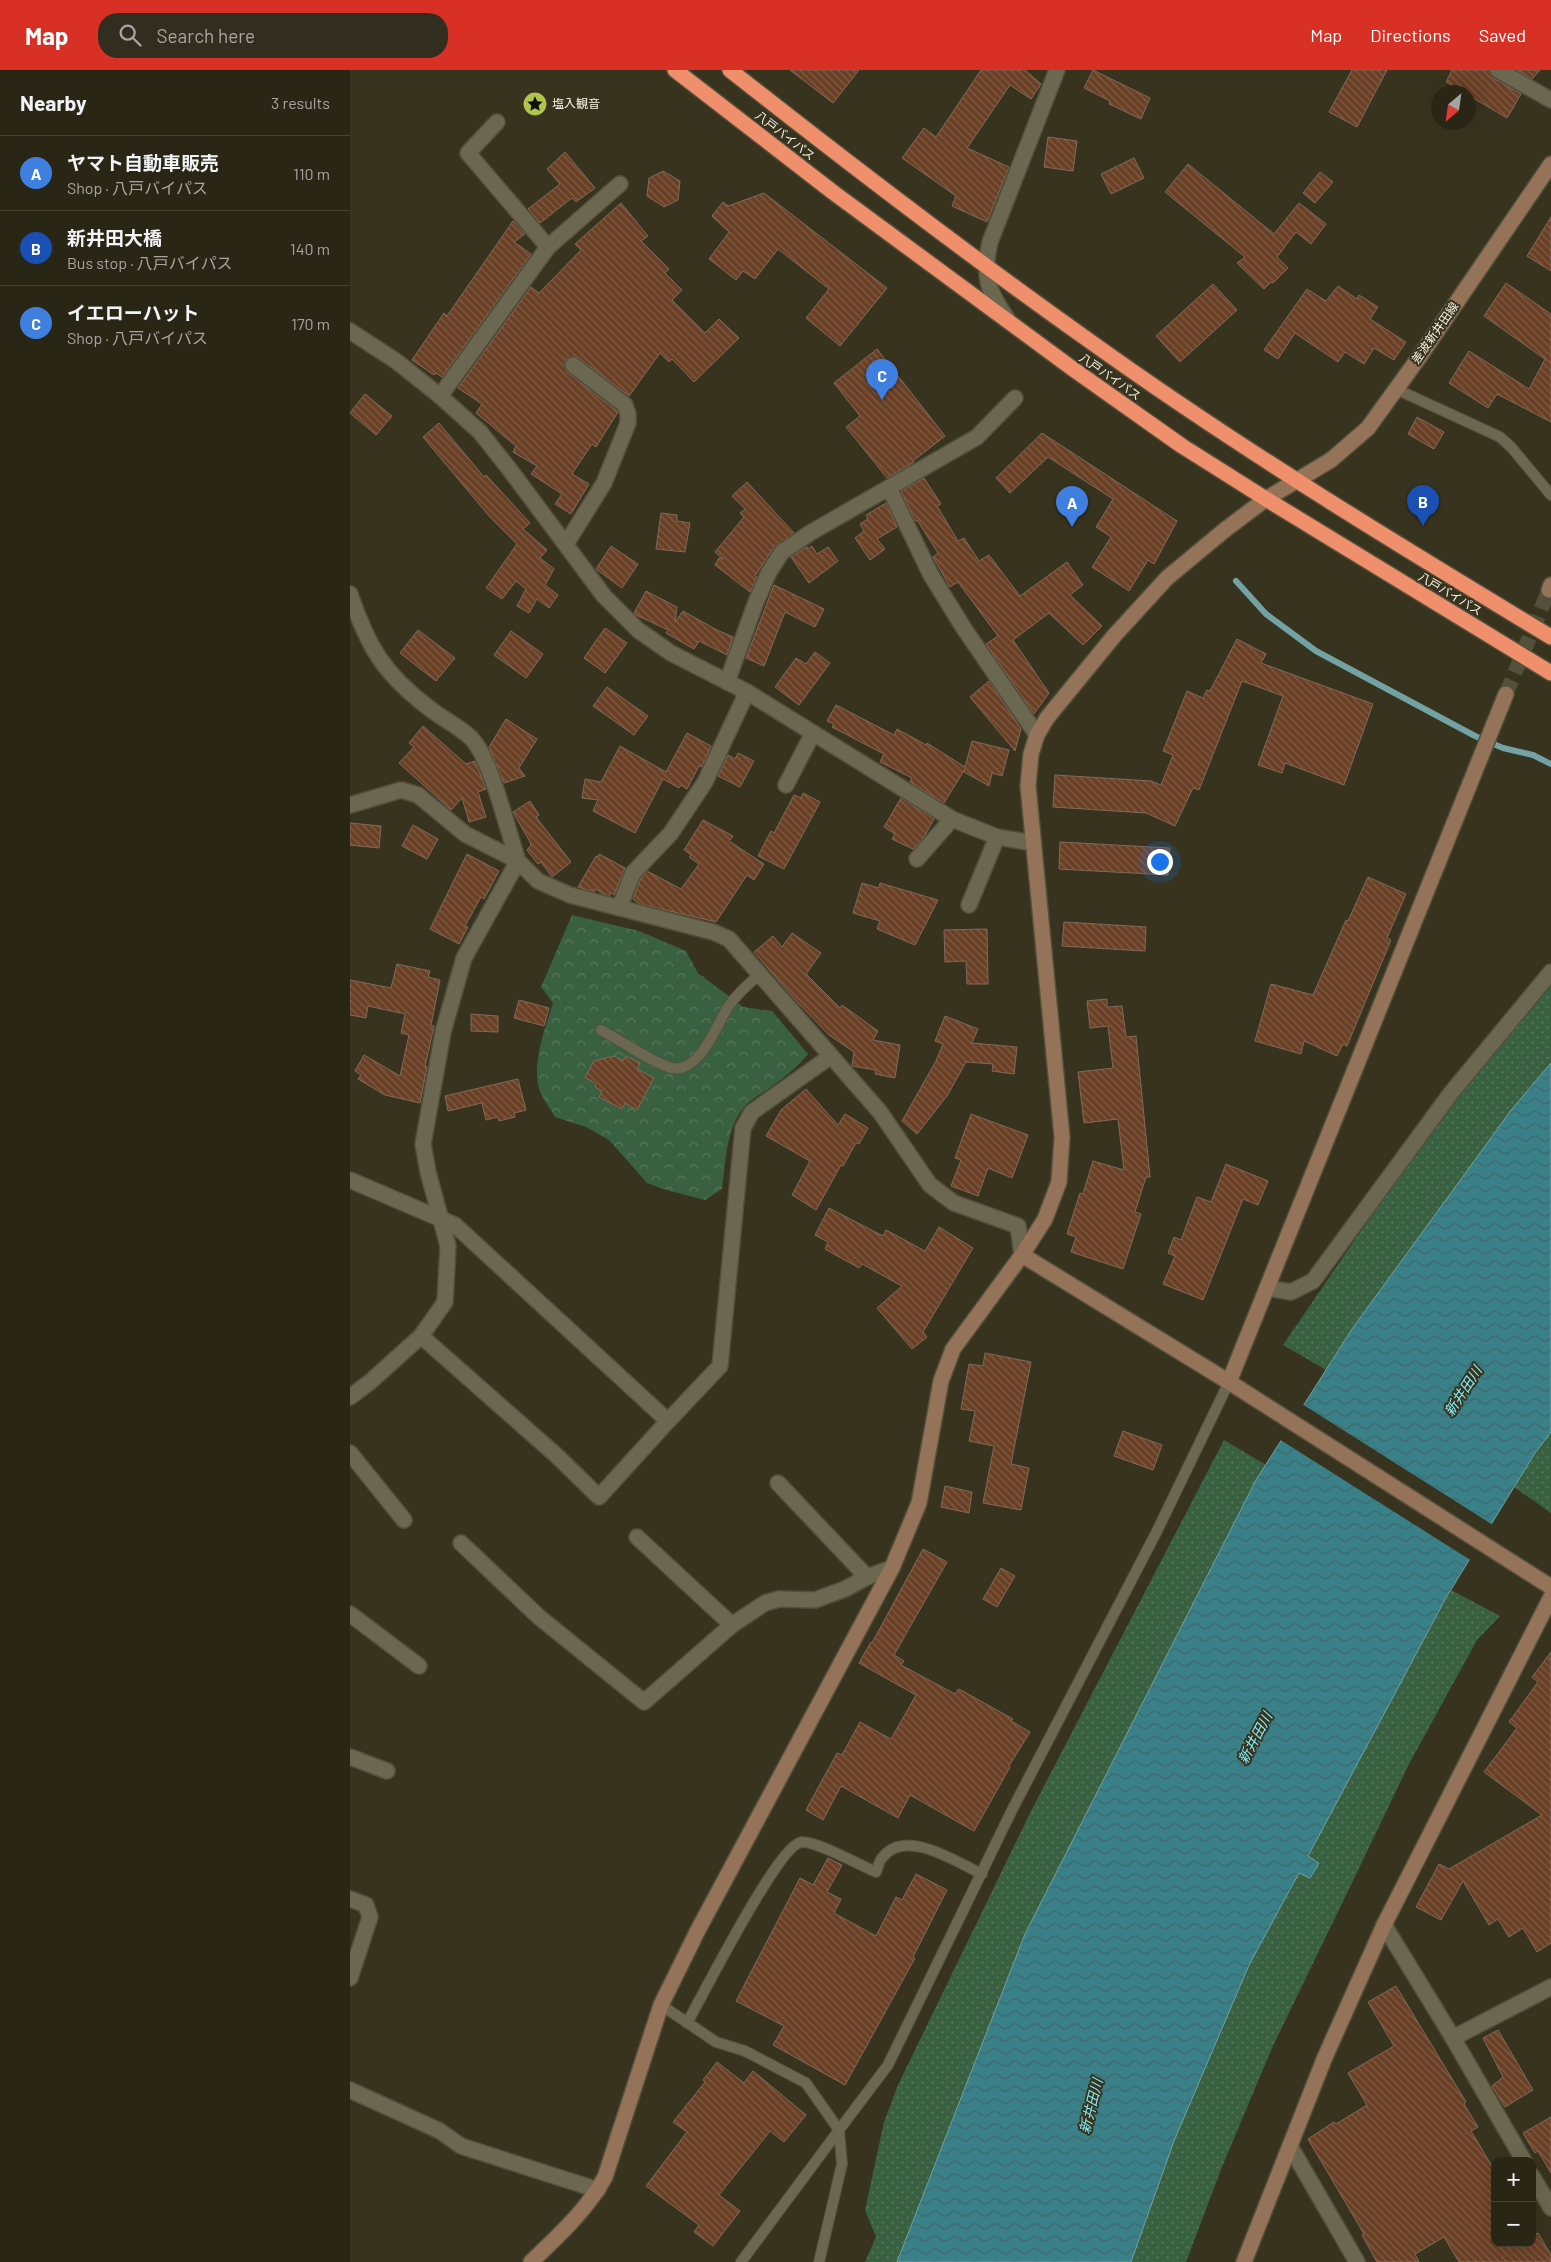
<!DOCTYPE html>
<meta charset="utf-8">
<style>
:root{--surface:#2a2616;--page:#322e1f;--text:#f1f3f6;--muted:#a5a5a1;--line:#464335;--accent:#d93025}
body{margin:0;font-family:Barlow,"Noto Sans JP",sans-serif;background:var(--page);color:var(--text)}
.controls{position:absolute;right:15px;bottom:15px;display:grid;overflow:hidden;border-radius:10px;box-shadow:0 5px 20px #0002}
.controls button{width:45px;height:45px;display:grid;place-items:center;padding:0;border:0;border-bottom:1px solid var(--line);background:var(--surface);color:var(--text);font:25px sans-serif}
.compass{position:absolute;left:1081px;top:15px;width:45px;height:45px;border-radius:50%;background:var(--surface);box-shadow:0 5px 20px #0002;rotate:209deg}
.you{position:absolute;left:809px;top:791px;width:18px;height:18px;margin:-12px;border:4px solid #fff;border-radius:50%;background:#1a73e8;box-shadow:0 0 0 8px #1a73e833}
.badge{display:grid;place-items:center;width:32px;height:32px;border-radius:50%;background:var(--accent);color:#fff;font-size:16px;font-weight:700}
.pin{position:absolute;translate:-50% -41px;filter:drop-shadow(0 1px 2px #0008)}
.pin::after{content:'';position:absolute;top:26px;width:18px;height:15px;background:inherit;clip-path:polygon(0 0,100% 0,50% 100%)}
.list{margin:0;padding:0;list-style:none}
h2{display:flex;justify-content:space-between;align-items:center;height:65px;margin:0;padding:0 20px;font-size:21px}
h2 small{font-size:16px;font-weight:400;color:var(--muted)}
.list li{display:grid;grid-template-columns:32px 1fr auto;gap:15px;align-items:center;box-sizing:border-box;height:75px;padding:0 20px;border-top:1px solid var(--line)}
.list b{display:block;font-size:19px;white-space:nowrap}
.list p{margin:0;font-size:16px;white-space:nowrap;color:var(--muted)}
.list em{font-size:16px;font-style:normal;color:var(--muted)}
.icon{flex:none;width:28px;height:28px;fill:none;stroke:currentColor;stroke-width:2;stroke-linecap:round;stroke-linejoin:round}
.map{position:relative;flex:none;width:1201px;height:2192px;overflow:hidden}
header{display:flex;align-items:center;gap:30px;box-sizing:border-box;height:70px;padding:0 25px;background:var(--accent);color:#fff}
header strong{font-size:24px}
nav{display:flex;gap:28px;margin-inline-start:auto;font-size:18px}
.search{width:350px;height:45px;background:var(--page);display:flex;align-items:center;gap:12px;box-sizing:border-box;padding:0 18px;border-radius:20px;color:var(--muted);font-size:19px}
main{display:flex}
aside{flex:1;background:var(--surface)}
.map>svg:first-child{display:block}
.grass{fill:url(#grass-dots)}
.forest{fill:url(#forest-crowns)}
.water{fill:url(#water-waves);stroke:#72a2a4}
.pier{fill:#38331e}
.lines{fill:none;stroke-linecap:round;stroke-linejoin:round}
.stream{stroke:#72a2a4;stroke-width:6}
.building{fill:url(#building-back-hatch);stroke:#816a5d}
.secondary-tunnel{stroke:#54503c;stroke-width:15;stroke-dasharray:15 8;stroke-linecap:butt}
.lane-casing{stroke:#534f3c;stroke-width:12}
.street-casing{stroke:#534f3c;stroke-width:18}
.secondary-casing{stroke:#534f3c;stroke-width:18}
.highway-casing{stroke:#534f3c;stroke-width:18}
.lane{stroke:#6c6750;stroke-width:10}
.street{stroke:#6c6750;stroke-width:15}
.secondary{stroke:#947358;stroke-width:15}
.highway{stroke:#f08f6b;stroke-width:15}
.labels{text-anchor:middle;stroke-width:4;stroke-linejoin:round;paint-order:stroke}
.poi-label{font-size:12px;fill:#f6f3e6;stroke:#38331e;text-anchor:start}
.street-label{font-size:12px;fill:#f6f3e6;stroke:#38331e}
.water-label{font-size:14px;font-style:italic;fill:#83f0fc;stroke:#38331e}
</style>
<header>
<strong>Map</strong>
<div class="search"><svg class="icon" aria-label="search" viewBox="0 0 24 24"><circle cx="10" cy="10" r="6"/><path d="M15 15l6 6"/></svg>Search here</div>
<nav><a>Map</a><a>Directions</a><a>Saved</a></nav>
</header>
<main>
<aside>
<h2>Nearby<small>3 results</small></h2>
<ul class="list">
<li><span class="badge" style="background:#3f7fe0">A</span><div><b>ヤマト自動車販売</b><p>Shop · 八戸バイパス</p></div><em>110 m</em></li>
<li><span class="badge" style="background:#1a4fb4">B</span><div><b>新井田大橋</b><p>Bus stop · 八戸バイパス</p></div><em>140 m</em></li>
<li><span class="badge" style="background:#3f7fe0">C</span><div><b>イエローハット</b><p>Shop · 八戸バイパス</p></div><em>170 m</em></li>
</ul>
</aside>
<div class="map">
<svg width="1201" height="2192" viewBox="0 0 1201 2192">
<defs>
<pattern id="grass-dots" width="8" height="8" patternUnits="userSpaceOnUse" patternTransform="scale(1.25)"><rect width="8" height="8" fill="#396141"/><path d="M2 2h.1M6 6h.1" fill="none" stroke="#56785c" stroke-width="1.8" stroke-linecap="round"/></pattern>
<pattern id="forest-crowns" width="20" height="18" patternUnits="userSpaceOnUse" patternTransform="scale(1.25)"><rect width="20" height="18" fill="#396141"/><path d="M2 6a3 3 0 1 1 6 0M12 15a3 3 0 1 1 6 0" fill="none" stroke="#56785c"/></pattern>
<pattern id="water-waves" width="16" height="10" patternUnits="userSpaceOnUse" patternTransform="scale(1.25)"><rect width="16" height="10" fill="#398088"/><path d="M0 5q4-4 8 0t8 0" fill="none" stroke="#41676a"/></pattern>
<pattern id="building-back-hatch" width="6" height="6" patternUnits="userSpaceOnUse" patternTransform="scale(1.25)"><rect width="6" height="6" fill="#6a4025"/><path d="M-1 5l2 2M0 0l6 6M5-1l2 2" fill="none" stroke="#805c45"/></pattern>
</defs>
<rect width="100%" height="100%" fill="#38331e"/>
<!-- grass -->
<g class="grass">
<path d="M1201 912V993L1162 1039 1002 1259 976 1300 933 1275 1032 1130 1106 1028Z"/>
<path d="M1201 1362V1443L1164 1417 1185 1383Z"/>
<path d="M874 1370 916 1395 906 1410 675 1864 547 2192H515L526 2167 515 2140 534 2052 548 2015 681 1741Z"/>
<path d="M1101 1520 1150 1546 1127 1570 1059 1694 999 1819 922 1978 872 2097 836 2192H781L824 2071 899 1895 949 1802 969 1792 958 1786 1000 1705Z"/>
</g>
<!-- forest -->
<path class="forest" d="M222 845 289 861 336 881 348 903 393 937 422 941 458 984C446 999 432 1009 417 1020 411 1024 403 1028 397 1034 376 1055 376 1091 372 1119L355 1130 313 1119 297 1113 259 1070 236 1057 205 1047C200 1038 192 1028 189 1019 182 991 195 959 203 933L191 917Z"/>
<!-- water -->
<path class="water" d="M1201 993V1362L1185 1383 1097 1526 958 1786 969 1793 960 1808 949 1803 899 1895 824 2071 781 2192H547L675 1864 906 1410 1002 1259 1162 1039Z"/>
<!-- pier -->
<path class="pier" d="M952 1334 1143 1455 1122 1491 929 1369Z"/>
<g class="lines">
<!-- stream -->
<path class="stream" d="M886 511 916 544 966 581 1125 666 1153 678 1183 685 1201 694"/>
</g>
<!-- building -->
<g class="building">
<path d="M440 0H509L483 33Z"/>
<path d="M631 0H675L691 14 681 29 660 15 617 78 659 97 637 152 602 136 606 126 552 88 574 58 586 67Z"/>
<path d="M743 0 800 28 791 49 759 34 760 31 734 18Z"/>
<path d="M1002 0H1037L1007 57 979 42Z"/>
<path d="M1102 0H1139L1143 8 1171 24 1157 48 1118 25V22H1114L1096 12Z"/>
<path d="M1167 0H1190L1182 9Z"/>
<path d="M698 67 727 71 723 101 694 97Z"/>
<path d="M215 82 245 118 226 132 222 128 190 153 178 139 210 114 197 99Z"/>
<path d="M784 88 794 108 761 124 751 104Z"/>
<path d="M838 94 924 164 949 133 976 154 961 174 946 162 927 187 938 198 923 213 921 212 914 219 887 193 895 187 815 122Z"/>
<path d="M313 101 330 111 328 130 314 137 297 126 299 108Z"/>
<path d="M970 102 983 112 965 133 953 123Z"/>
<path d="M414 123 537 218 490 276 456 248 479 219 428 179 405 209 393 201 386 210 359 189 379 162 362 146 373 132 378 136Z"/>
<path d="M271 133 298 166 291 171 319 199 315 203 332 220 322 230 355 263 369 249 389 268 344 312 322 289 319 292 310 283 279 326 229 288 224 286 216 289 214 294 217 302 268 342 246 377 242 374 222 404 239 414 221 444 205 434 212 424 181 404 187 396 163 382 166 376 126 343 132 334 108 318 181 217 189 223 231 180 225 174Z"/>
<path d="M1201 147V201L1177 186Z"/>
<path d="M163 151 175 164 164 172 181 184 92 307 86 303 84 305 62 290 94 243 97 246Z"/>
<path d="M1156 213 1201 244V352L1147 324 1138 338 1099 313 1119 281 1179 319 1195 289 1134 246Z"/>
<path d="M863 214 887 240 830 292 806 266Z"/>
<path d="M988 216 1007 229 1009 225 1028 237 1020 249 1056 272 1044 290 1024 278 1014 294 995 282 988 292 945 263 928 289 914 280 957 219 976 231Z"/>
<path d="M527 279 595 366 563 391 564 392 537 408 496 357 510 346 484 313Z"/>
<path d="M15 324 42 346 26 365 0 343Z"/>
<path d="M1067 347 1094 362 1084 379 1058 364Z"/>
<path d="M89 353 134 407 136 405 180 453 173 459 197 480 190 488 204 499 195 515 208 525 199 538 187 529 179 543 167 536 176 519 166 511 152 529 136 518 167 474 139 446 73 367Z"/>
<path d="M692 363 827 451 804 494 798 490 779 521 742 497 761 467 746 457 763 429 698 387 660 423 646 408Z"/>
<path d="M574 408 591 434 587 436 608 471 614 468 629 491 639 485 670 526 717 492 733 515 720 525 752 556 733 575 699 543 663 570 699 623 684 644 636 574 648 566 608 512 600 517 583 487 588 483 567 450 565 451 551 421Z"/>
<path d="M397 412 444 463 424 477 405 506 407 507 400 522 365 495 369 488 373 489 365 482 394 447 390 443 395 439 382 426Z"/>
<path d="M536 433 547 457 527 469 535 479 520 490 505 468 514 461 510 454 518 449 516 445Z"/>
<path d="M311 443 327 445V451L340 453 335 482 306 479Z"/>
<path d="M261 476 288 494 272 518 246 499Z"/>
<path d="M462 476 467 484 478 477 488 491 459 513 441 487 457 477 458 479Z"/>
<path d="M424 515 474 539 465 557 435 542 414 596 396 588Z"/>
<path d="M296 521 327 537 325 552 333 541 367 560 383 567 377 585 349 571 344 579 316 563 318 560 286 545 284 543Z"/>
<path d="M255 558 277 573 255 603 234 588Z"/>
<path d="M68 560 105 588 86 611 50 583Z"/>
<path d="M161 561 193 584 176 608 144 585Z"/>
<path d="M887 569 916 584 911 593 1023 634 994 715 935 693 932 703 908 695 933 626 892 611 849 720 843 718 825 756 796 743 703 737 705 705 801 711 811 715 823 685 813 681 837 621 853 628 857 620 860 621Z"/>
<path d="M465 582 480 593 449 635 425 617 446 588 456 594Z"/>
<path d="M639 611 671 659 665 681 620 627Z"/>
<path d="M257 617 298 646 284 665 243 636Z"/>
<path d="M486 635 544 665 547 659 576 675 577 673 615 697 622 671 659 680 652 706 642 703 639 716 614 702 615 699 594 733 560 712 562 708 530 692 534 684 482 657 484 654 477 651Z"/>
<path d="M156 649 187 669 169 698 175 706 154 713 139 677Z"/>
<path d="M73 656 116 694 125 691 136 719 128 722 136 747 119 752 112 728 101 740 49 693 64 677 59 673Z"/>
<path d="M337 663 361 676 352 697 349 696 337 719 331 715 329 718 313 709 285 763 243 741 248 730 232 728 235 709 251 712 270 676 316 702Z"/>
<path d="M388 683 404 691 390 717 368 706 378 685 385 689Z"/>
<path d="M453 723 470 732 434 799 408 786 421 761 424 763 444 725 451 728Z"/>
<path d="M551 728 584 749 574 767 563 779 542 769 545 764 534 757Z"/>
<path d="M180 731 189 745 186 747 221 792 202 807 191 792 188 794 177 780 181 775 180 772 163 742Z"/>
<path d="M353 750 383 766 379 771 414 794 404 810 397 805 366 852 290 834 283 829 291 808 297 801 331 819 349 794 339 787 341 785 334 780Z"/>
<path d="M0 753 31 756 29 778 0 775Z"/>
<path d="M63 755 88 769 77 789 52 776Z"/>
<path d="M710 772 820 778 818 805 709 799Z"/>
<path d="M117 784 149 801 134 829 131 827 115 856 118 857 109 874 80 859Z"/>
<path d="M249 784 275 798 264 825 261 823 259 826 254 824 245 819 244 822 228 817 246 786 248 787Z"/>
<path d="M1018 807 1056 824 1037 868 1041 870 997 976 993 974 987 986 954 971 951 984 905 971 921 914 963 925 996 850 998 851Z"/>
<path d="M512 813 529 818 530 813 588 830 565 875 527 859 530 851 503 843Z"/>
<path d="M714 852 796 857 795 881 712 876Z"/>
<path d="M637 859 638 914H617L616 891 595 892 594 860Z"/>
<path d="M442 863 471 883 456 904 490 938 492 935 528 961 523 970 550 975 545 1008 525 1004 526 1000 502 996 504 982 479 965 448 933 404 882 423 866 432 877Z"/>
<path d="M47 894 80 901 78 907 90 910 81 955 84 956 75 997H77L70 1033 35 1025 8 1009 11 1005 5 1001 14 985 50 1006 59 965 51 963 55 944 18 936 16 948 0 945V910L41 918Z"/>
<path d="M757 929V937L772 936 776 967 786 966 800 1107H796L785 1142 791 1144 773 1199 721 1182 726 1167 717 1164 730 1123 733 1124 743 1091 774 1100 768 1049 734 1053 728 1002 763 998 758 956 740 958 737 931Z"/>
<path d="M169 930 199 938 194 956 164 948Z"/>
<path d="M121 944 148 946V962L121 961Z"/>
<path d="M595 946 628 959 622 973 667 977 664 1004 642 1001 643 994 616 992 597 1026 567 1064 552 1051 586 991 593 974 585 971Z"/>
<path d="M264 986 273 991 276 986 290 993 287 999 304 1008 287 1040 275 1033 272 1039 249 1027 252 1021 245 1017 246 1014 235 1007 244 991Z"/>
<path d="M168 1009 176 1040 164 1043 165 1047 149 1051 148 1047 136 1050 132 1033 98 1041 95 1026Z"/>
<path d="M456 1019 488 1055 495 1044 518 1058 509 1074 506 1073 493 1096 491 1095 466 1140 442 1125 460 1091 416 1066 431 1040Z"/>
<path d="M621 1044 678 1065 662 1108 638 1098 628 1126 601 1116 611 1090 605 1088Z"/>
<path d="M876 1094 918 1111 908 1135 893 1129 853 1230 813 1214 825 1186 818 1183 824 1167 831 1170 847 1127 861 1132Z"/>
<path d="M479 1138 533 1166 536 1160 575 1181 589 1157 623 1178 573 1262 577 1267 562 1279 527 1238 552 1216 512 1194 509 1198 475 1179 478 1172 465 1165Z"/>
<path d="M635 1283 681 1292 661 1394 679 1398 671 1440 633 1433 644 1376 619 1371 625 1341 611 1339 619 1294 633 1296Z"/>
<path d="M773 1361 812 1375 803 1400 764 1386Z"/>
<path d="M595 1416 622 1422 619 1443 591 1437Z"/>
<path d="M573 1479 597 1492 544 1585 554 1591 551 1595 605 1624 609 1619 663 1649 661 1651 680 1662 659 1696 660 1697 624 1761 560 1725 548 1748 491 1716 473 1750 456 1740 487 1683 492 1685 510 1652 541 1669 566 1625 509 1593 521 1572 522 1573Z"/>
<path d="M651 1498 665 1506 647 1537 633 1529Z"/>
<path d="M1201 1582V1873L1187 1882 1173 1858 1159 1867 1148 1849 1139 1855 1113 1811 1091 1850 1066 1837 1089 1794 1099 1799 1192 1745 1134 1702 1167 1658 1159 1652 1188 1612 1182 1607Z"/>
<path d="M478 1788 492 1795 477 1822 491 1829 484 1843 526 1866 546 1827 552 1830 566 1804 597 1820 563 1887 565 1888 495 2015 423 1975 434 1956 386 1931 450 1808 463 1815Z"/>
<path d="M1046 1916 1116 2032 1114 2034 1128 2057 1121 2061 1145 2101V2173H1182V2166L1188 2163 1201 2185V2192H1109L1094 2167 1065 2184 1069 2192H1027L1012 2165 1014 2164 958 2069 984 2052 986 2054 1017 2035 998 2003 1044 1976 1018 1932Z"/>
<path d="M1148 1960 1183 2020 1155 2037 1142 2016 1153 2007 1133 1968Z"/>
<path d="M367 1992 394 2013 403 2001 456 2045 434 2072 420 2061 369 2125 390 2141 363 2176 344 2162 349 2155 296 2116 337 2062 323 2052 355 2012 353 2010Z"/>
<path d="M1201 2047V2103L1188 2081 1185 2083 1173 2063Z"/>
</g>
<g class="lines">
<!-- secondary-tunnel -->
<path class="secondary-tunnel" d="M1156 624 1199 520"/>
<defs>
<g id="lane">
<path d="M1046 319 1150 367 1161 377 1201 425"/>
<path d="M251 960C273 972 295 988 318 997 348 1008 366 956 378 937 387 924 398 914 410 904"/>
<path d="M311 1935 366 1972 395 1981 456 2013 489 2060 538 1995 662 1740 807 1461 879 1312"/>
<path d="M337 1953C352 1927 429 1773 452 1772 469 1772 509 1795 526 1802 528 1798 529 1791 532 1788 555 1757 606 1792 632 1804"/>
<path d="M391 2192 489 2060"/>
<path d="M469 2192 492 2094 489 2060"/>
</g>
<g id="street">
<path d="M1148 0 1201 30"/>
<path d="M147 52 118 83 198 177"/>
<path d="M658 250C638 221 632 207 640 172L707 0"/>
<path d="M0 261 46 291 90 326 130 362 160 400 254 526 288 560 321 583 397 622 602 749 647 767 683 773"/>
<path d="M90 326 198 177 270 114"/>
<path d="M539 418 581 505 613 557 687 665"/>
<path d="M216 474 254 413 278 353V344L275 335 223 295"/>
<path d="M0 524C18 577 34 604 79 638 91 648 112 658 122 669 141 689 158 762 168 791L114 888 93 962 73 1074 78 1102 98 1176 95 1232 71 1266 20 1312 0 1327"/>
<path d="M377 612 406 532 419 502 432 482 460 463 627 367 665 328"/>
<path d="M436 715 463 663"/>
<path d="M0 735 51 720 68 725 115 764 168 791 188 811 220 825 363 862 379 869 530 1042 580 1115 604 1133 668 1156 672 1185"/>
<path d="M567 789 602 749"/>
<path d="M619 835 647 767"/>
<path d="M269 838 283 803 321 763 355 712 397 622"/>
<path d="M0 1110 105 1155 318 1351 370 1296 393 1058 402 1042 481 986"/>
<path d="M917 1218 941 1222 963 1211 1101 1023 1201 902"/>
<path d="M71 1266 207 1386 249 1427 318 1351"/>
<path d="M0 1383 54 1450"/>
<path d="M428 1413 517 1507"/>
<path d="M287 1467 382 1555"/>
<path d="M111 1473 189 1547 294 1632 382 1555 415 1533 429 1529 465 1530 495 1519 517 1507 542 1498"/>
<path d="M0 1544 69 1596"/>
<path d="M0 1687 37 1701"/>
<path d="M0 1829 16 1835 20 1847 0 1908"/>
<path d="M1034 1855 1103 1968 1174 2091"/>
<path d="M1103 1968 1201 1917"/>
<path d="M0 2020 90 2061 111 2076 248 2120"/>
<path d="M940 2076 1007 2192"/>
<path d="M1182 2106 1201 2138"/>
</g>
<g id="secondary">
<path d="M1199 520 1201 515"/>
<path d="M672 1185 879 1312 1201 1517"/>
<path d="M879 1312 1156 624"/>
<path d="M181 2192C208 2166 237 2140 255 2107L311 1935 348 1860 542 1498 569 1433 591 1311 603 1279 672 1185 695 1149 709 1112 712 1067 678 716 681 684 687 665 697 648 764 566 817 508 876 459 916 429 981 390 1018 358 1070 286 1201 94"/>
<path d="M894 2192 975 1987 1034 1855 1201 1527"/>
</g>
<g id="highway">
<path d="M325 0 484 123 723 299 832 376 916 429 1201 603"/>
<path d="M380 0C498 93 618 185 741 272 889 378 1045 473 1201 567"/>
</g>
</defs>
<!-- lane casing -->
<use href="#lane" class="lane-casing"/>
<!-- street casing -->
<use href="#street" class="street-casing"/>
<!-- secondary casing -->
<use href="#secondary" class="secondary-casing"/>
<!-- highway casing -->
<use href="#highway" class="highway-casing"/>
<!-- lane -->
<use href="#lane" class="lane"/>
<!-- street -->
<use href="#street" class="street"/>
<!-- secondary -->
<use href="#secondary" class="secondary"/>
<!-- highway -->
<use href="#highway" class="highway"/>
</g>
<!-- icons -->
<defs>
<symbol id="sight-disc" viewBox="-11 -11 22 22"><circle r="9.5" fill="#b2c34c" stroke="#38331e"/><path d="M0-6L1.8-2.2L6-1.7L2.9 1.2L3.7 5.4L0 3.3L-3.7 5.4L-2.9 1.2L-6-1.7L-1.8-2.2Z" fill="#111"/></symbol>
</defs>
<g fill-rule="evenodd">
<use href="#sight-disc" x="171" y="20" width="28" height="28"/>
</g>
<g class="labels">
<!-- poi labels -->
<g class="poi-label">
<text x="202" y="38">塩入観音</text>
</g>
<!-- street labels -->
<g class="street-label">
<text transform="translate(435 66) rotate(38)" y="4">八戸バイパス</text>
<text transform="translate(1085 263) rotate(-55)" y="4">差波新井田線</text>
<text transform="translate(760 307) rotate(35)" y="4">八戸バイパス</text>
<text transform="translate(1100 524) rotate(31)" y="4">八戸バイパス</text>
</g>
<!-- water labels -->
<g class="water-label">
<text transform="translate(1113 1321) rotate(-57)" y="5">新井田川</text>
<text transform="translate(905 1668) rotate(-62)" y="5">新井田川</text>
<text transform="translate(741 2036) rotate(-76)" y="5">新井田川</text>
</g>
</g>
</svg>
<div class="controls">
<button>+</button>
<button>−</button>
</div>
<svg class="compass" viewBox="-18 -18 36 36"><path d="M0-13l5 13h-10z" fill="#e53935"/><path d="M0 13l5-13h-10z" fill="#a5a5a1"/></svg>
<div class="you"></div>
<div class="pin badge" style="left:722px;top:457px;background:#3f7fe0">A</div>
<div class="pin badge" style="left:1073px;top:456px;background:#1a4fb4">B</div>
<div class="pin badge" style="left:532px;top:330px;background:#3f7fe0">C</div>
</div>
</main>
